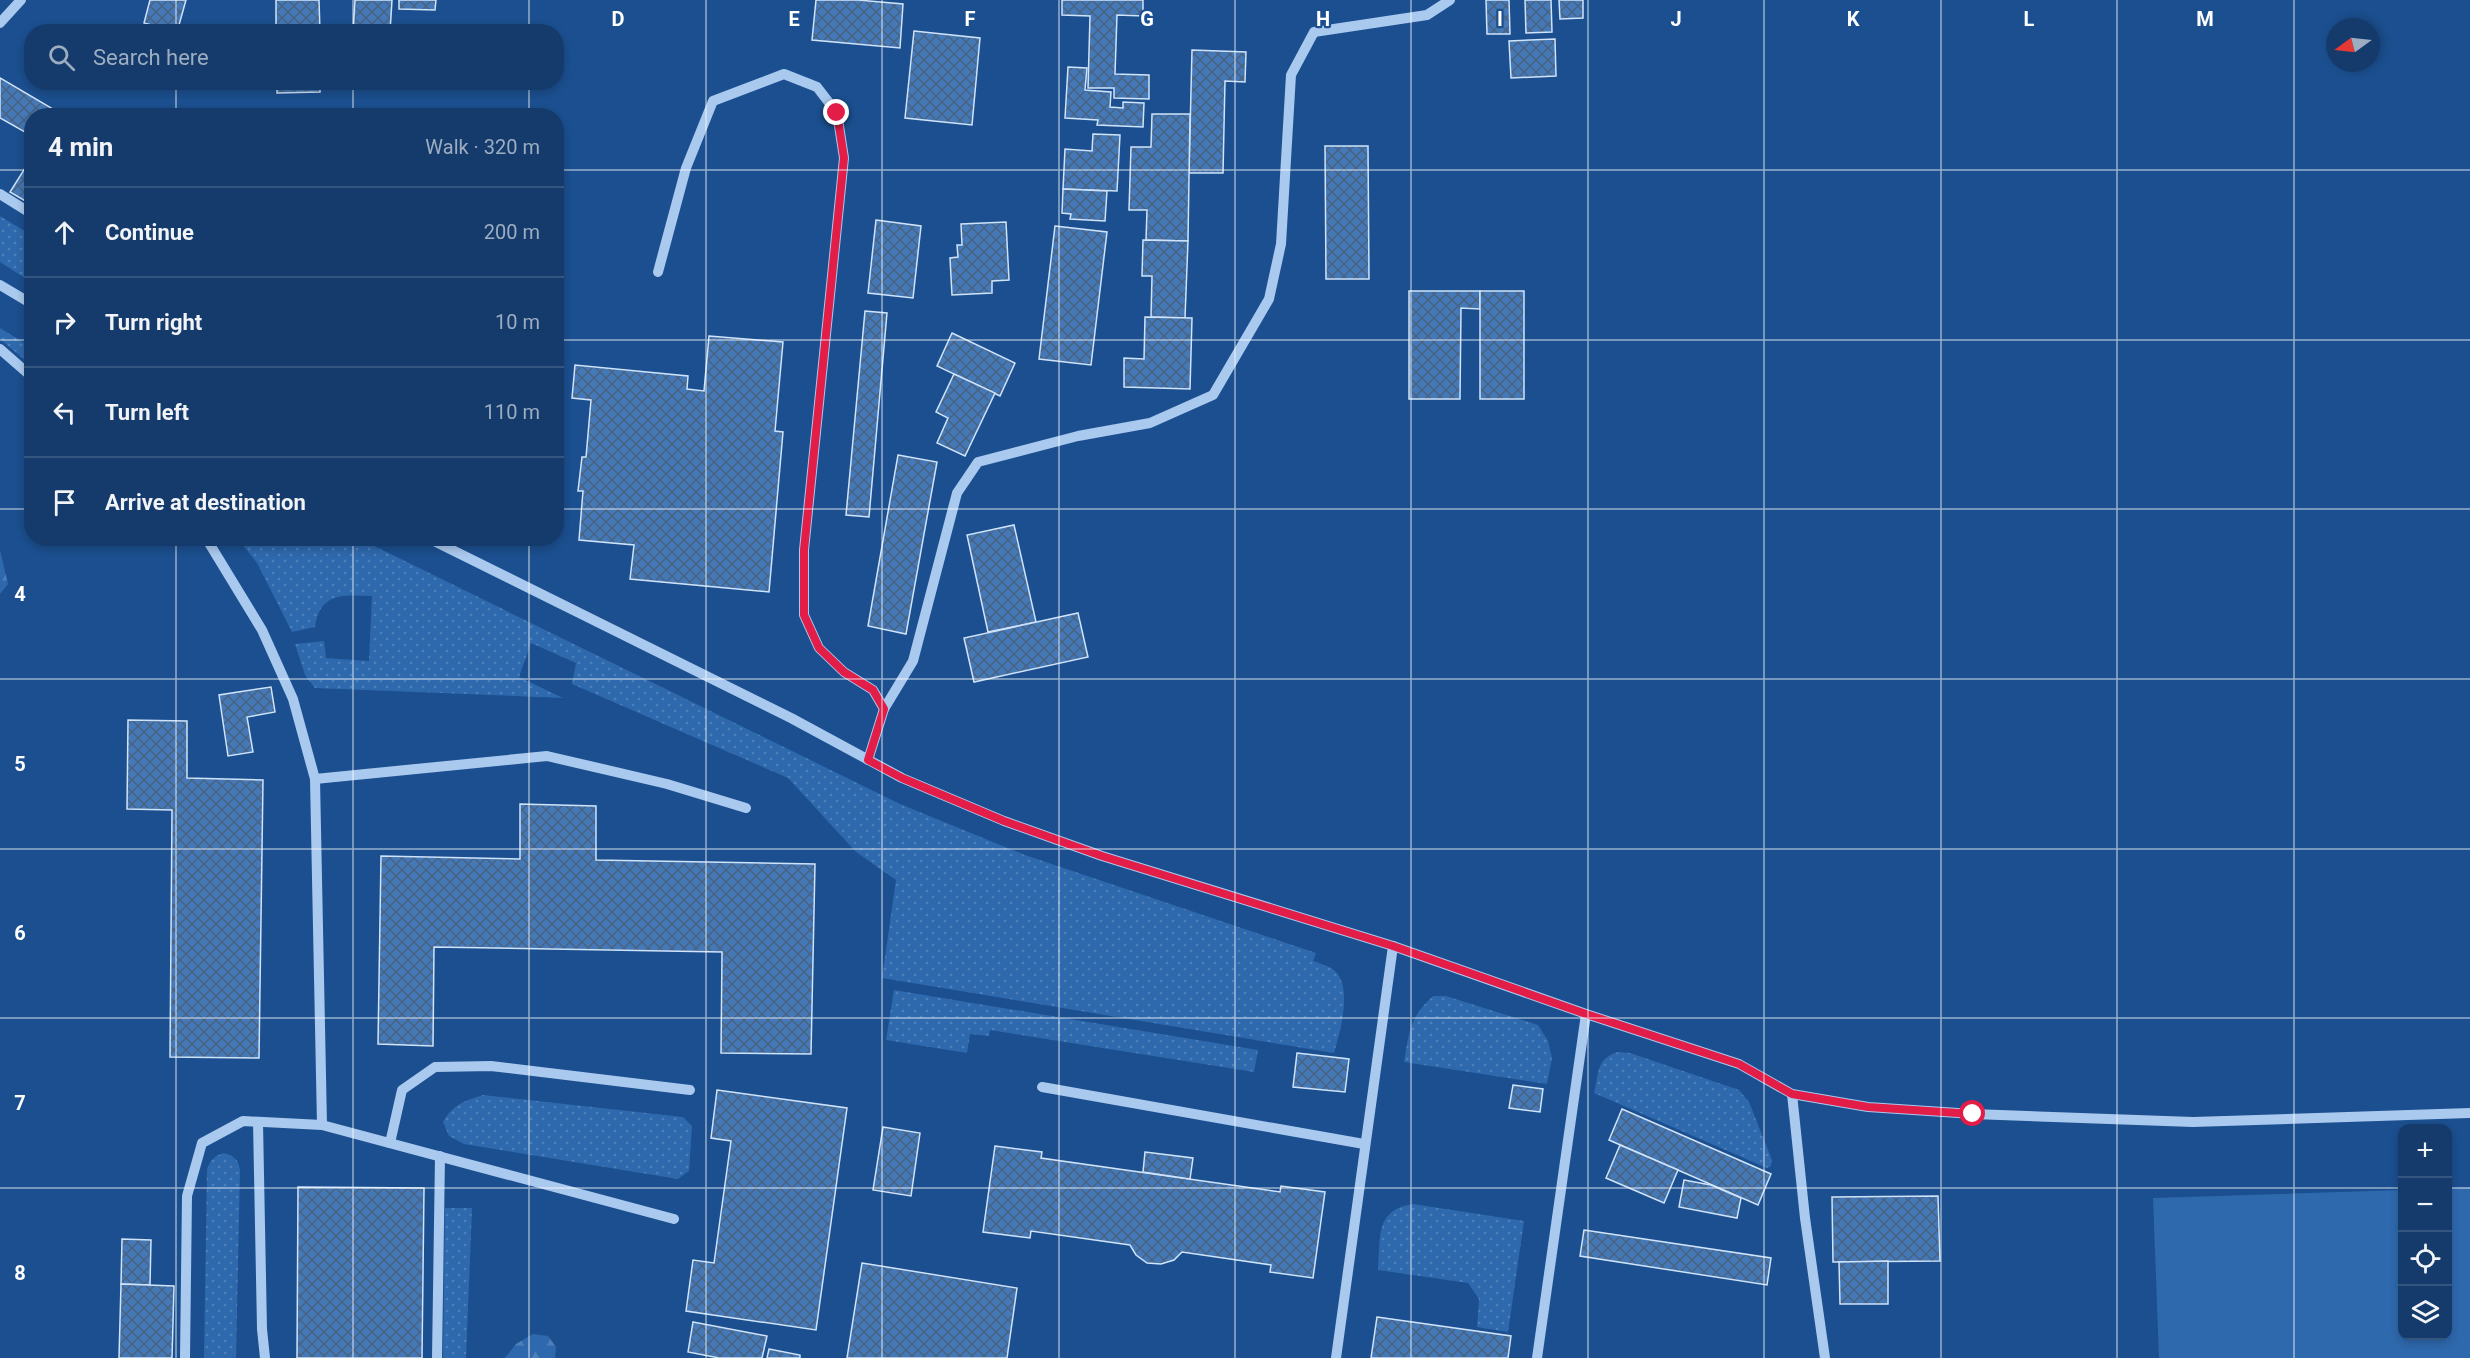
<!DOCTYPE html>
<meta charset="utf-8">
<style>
:root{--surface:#143b6b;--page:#1d4271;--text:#f1f3f6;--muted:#9dadc1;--line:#33557e}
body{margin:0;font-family:Roboto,sans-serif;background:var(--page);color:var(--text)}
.controls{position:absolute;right:18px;bottom:18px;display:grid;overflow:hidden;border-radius:12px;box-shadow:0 3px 9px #0003}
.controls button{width:54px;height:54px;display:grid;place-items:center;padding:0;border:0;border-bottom:2px solid var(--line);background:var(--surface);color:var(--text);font:30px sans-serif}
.compass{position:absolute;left:2326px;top:18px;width:54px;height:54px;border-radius:50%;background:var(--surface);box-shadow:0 3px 9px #0003;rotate:255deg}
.stop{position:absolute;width:18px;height:18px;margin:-14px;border:4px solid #e11d48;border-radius:50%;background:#fff}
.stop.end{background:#e11d48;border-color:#fff;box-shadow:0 2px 6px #0008}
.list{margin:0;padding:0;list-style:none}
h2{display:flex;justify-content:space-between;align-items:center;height:78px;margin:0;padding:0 24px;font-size:26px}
h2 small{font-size:20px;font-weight:400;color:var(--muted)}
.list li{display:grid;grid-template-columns:39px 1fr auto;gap:18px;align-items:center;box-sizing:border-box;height:90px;padding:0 24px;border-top:2px solid var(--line)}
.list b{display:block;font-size:22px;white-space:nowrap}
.list em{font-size:20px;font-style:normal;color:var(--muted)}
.icon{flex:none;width:33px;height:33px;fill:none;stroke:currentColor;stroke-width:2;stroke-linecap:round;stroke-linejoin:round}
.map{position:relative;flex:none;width:2470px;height:1358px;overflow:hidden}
.search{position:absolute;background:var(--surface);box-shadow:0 3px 9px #0003;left:24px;top:24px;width:540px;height:66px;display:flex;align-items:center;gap:15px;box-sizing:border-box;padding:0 21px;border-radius:24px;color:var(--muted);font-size:22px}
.panel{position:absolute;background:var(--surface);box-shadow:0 3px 9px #0003;left:24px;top:108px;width:540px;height:438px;border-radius:24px}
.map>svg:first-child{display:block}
.grass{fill:url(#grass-dots)}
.forest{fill:url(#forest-firs)}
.pitch{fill:#2e69ad}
.building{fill:url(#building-cross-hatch);stroke:#cfe3fa;stroke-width:1.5}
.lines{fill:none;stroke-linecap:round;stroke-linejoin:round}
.minor{stroke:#a9c9ee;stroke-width:10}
.route{stroke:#e11d48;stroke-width:8}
.grid{fill:none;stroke:#fff;stroke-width:1.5;stroke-opacity:0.55}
.grid-label{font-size:20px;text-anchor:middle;font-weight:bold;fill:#fff;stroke:#1b4f8f;stroke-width:4.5;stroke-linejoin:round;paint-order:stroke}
</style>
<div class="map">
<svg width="2470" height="1358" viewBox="0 0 2470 1358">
<defs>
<pattern id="grass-dots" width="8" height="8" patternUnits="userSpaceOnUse" patternTransform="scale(1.5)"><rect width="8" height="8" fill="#2e69ad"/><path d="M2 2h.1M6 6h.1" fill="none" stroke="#4d80b9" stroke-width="1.8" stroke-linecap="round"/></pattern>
<pattern id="forest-firs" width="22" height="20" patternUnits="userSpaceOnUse" patternTransform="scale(1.5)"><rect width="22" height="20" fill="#2e69ad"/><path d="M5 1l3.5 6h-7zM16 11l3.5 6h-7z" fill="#4d80b9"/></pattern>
<pattern id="building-cross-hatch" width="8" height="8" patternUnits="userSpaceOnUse" patternTransform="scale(1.5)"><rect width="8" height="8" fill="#4478b7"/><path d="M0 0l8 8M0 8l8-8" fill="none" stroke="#486282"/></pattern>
</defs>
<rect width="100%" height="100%" fill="#1b4f8f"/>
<!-- grass -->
<g class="grass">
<path d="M0 216 31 235V282L0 262Z"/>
<path d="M0 328 31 347V365L0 339Z"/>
<path d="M238 539H360L900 804 1025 855 1316 953 1313 961C1319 963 1326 965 1331 968 1355 982 1340 1032 1334 1053L882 978 896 880 856 852 788 778 572 684 576 663 531 643 519 677 563 698 315 688 305 675 295 644 324 641 326 658 369 661 372 596C343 595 320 592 315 627L292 632 257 563Z"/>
<path d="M894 990 1258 1050 1254 1072 990 1030 989 1036 970 1034 967 1053 886 1040Z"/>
<path d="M1433 996H1446L1538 1025 1548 1041 1552 1058 1547 1084 1404 1062C1409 1032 1410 1017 1433 996Z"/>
<path d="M1618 1052 1630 1053 1739 1090 1749 1102 1772 1160 1771 1166 1767 1168 1594 1093C1599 1074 1596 1058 1618 1052Z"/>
<path d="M483 1095 683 1117 692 1126 689 1171 678 1179 464 1144 449 1136 443 1122C452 1105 466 1100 483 1095Z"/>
<path d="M224 1153C234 1156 238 1159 240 1170L236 1358H204L207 1170C210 1160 214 1156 224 1153Z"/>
<path d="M1413 1204 1524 1221 1508 1332 1477 1327 1479 1299 1468 1283 1378 1270C1381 1238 1374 1210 1413 1204Z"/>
<path d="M445 1208H472L466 1358H443Z"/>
</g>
<!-- forest -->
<g class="forest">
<path d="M0 550 8 584 0 594Z"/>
<path d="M533 1334 548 1336 556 1347 555 1358H505L516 1344Z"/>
</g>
<!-- pitch -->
<path class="pitch" d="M2470 1187V1358H2159L2153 1198 2402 1190V1336H2448V1188Z"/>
<!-- building -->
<g class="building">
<path d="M150 0H186L177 32 144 23Z"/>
<path d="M276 0H319L320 32H276Z"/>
<path d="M355 0H392L390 32H353Z"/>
<path d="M399 0H436L435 10 399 9Z"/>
<path d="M816 0H858L903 4 900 48 812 40Z"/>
<path d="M1062 0H1143V16L1117 15 1115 74 1149 75V99L1114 98V88H1088L1090 16 1062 15Z"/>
<path d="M1486 0H1509L1510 34H1487Z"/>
<path d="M1525 0H1551L1552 32 1526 33Z"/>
<path d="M1559 0H1583V18L1560 19Z"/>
<path d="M914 31 980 38 972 125 905 118Z"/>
<path d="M1555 39 1556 76 1511 78 1509 41Z"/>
<path d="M1192 50 1246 52 1245 82 1225 81 1223 173H1189Z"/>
<path d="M1068 67 1087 68 1085 90 1111 92 1110 107 1123 108V102L1144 103 1143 127 1097 125 1098 120 1065 118Z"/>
<path d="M0 78 58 112 56 116H32V136L0 118Z"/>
<path d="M277 82H320V92L277 93Z"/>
<path d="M1152 114H1190L1188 241 1146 240 1147 210H1129L1131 147H1151Z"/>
<path d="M1093 134 1120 135 1117 191 1063 189 1065 149 1092 151Z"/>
<path d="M1325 146H1368L1369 279H1326Z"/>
<path d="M32 157V205L10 192Z"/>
<path d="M1063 189 1107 191 1105 221 1070 219 1071 214 1062 213Z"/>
<path d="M876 220 921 226 913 298 868 293Z"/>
<path d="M1006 222 1009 280 992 281V293L952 295 950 258 958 257 957 245H962L961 224Z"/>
<path d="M1055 226 1107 232 1091 365 1039 359Z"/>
<path d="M1143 240 1188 241 1185 318 1151 317 1152 276H1142Z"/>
<path d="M1409 291H1480V309L1461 308 1460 399H1409Z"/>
<rect x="1480" y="291" width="44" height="108"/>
<path d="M865 311 887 313 869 517 846 515Z"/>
<path d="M1145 317 1192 318 1190 389 1124 387V358L1144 359Z"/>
<path d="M952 333 1015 363 1000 396 937 366Z"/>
<path d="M709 336 783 342 775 431 783 432 769 592 630 579 634 545 579 540 583 491H578L582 457H586L591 400 572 398 575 365 688 376 687 389 704 391Z"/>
<path d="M954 374 995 393 965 456 937 443 948 418 936 412Z"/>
<path d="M898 455 937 462 906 634 868 626Z"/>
<path d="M1014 525 1036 622 988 632 967 535Z"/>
<path d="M1078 613 1088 657 974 682 964 638Z"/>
<path d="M271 687 275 712 247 717 253 752 228 756 219 695Z"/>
<path d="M128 720 187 721V778L263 780 259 1058 170 1057 172 810 127 809Z"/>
<path d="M520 804 596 806V860L815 864 811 1054 721 1053 722 952 434 947 433 1046 378 1044 381 856 520 859Z"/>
<path d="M1297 1053 1349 1059 1345 1092 1293 1087Z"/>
<path d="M1513 1085 1543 1089 1540 1112 1509 1108Z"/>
<path d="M717 1090 847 1108 816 1330 686 1311 693 1260 714 1263 731 1141 711 1138Z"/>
<path d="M1622 1109 1771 1174 1758 1205 1609 1140Z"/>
<path d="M883 1127 920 1133 911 1196 873 1190Z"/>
<path d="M1620 1145 1678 1170 1664 1203 1606 1178Z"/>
<path d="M995 1146 1042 1152 1041 1158 1280 1192 1281 1186 1325 1192 1313 1278 1270 1272 1271 1265 1182 1252 1174 1260 1161 1264 1147 1263 1136 1255 1130 1245 1031 1231 1030 1238 983 1232Z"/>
<path d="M1145 1152 1193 1158 1190 1179 1143 1172Z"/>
<path d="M1684 1180 1711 1185 1741 1198 1737 1218 1679 1207Z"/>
<path d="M298 1187 424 1188 422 1358H297Z"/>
<path d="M1938 1196 1940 1261 1833 1262 1832 1197Z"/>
<path d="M1584 1230 1771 1258 1767 1285 1580 1256Z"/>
<path d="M122 1239 151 1240 150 1285 121 1284Z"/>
<path d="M1888 1261V1304H1840L1839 1262Z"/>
<path d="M862 1263 1017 1288 1007 1358H847Z"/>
<path d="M121 1284 174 1286 172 1358H119Z"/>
<path d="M1377 1317 1511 1336 1508 1358H1371Z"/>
<path d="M693 1322 767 1336 762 1358H719L688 1352Z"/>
<path d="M769 1349 800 1355V1358H767Z"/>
</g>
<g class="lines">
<!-- minor -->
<g class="minor">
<path d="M0 23 21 0"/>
<path d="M0 194 32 214"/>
<path d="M658 272 686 168 713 101 784 74 817 87 837 113 844 158 804 550V615L819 648 844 672 873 690 884 709 868 760"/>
<path d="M0 285 32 304"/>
<path d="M0 349 32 377"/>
<path d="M206 538 262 630 293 699 315 779 322 1125"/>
<path d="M428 538 791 718 902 778 1004 821 1102 856 1393 946 1586 1014 1739 1064 1792 1094 1868 1107 1973 1114 2193 1122 2470 1113"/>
<path d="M884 709 913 661 957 493 978 462 1078 436 1150 423 1213 395 1269 299 1281 244 1291 75 1314 32 1427 15 1450 0"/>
<path d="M315 779 547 756 667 784 746 808"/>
<path d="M1042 1087 1364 1144"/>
<path d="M1792 1094 1805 1218 1825 1358"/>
<path d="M258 1122 262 1329 265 1358"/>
<path d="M390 1143 402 1090 435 1067 491 1066 690 1090"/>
<path d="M185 1358 187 1196 202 1143 243 1121 322 1125 674 1219"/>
<path d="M437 1358 440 1156"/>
<path d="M1336 1358 1393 946"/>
<path d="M1537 1358 1586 1014"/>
</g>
</g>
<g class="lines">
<!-- route -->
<path class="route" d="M837 113 844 158 804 550V615L819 648 844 672 873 690 884 709 868 760 902 778 1004 821 1102 856 1393 946 1586 1014 1739 1064 1792 1094 1868 1107 1973 1114"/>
</g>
<!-- grid -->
<path class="grid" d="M176 0V32M353 0V32M529 0V32M706 0V1358M882 0V1358M1059 0V1358M1235 0V1358M1411 0V1358M1588 0V1358M1764 0V1358M1941 0V1358M2117 0V1358M2294 0V1358M176 82V116M353 82V116M529 82V116M0 170H32M556 170H2470M0 340H32M556 340H2470M0 509H32M556 509H2470M176 538V1358M353 538V1358M529 538V1358M0 679H2470M0 849H2470M0 1018H2470M0 1188H2402M2448 1188H2470"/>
<g class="grid-label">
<text x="618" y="26">D</text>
<text x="794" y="26">E</text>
<text x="970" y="26">F</text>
<text x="1147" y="26">G</text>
<text x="1323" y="26">H</text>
<text x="1500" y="26">I</text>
<text x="1676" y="26">J</text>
<text x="1853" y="26">K</text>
<text x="2029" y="26">L</text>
<text x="2205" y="26">M</text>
<text x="20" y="601">4</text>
<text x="20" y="771">5</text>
<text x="20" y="940">6</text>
<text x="20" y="1110">7</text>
<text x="20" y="1280">8</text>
</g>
</svg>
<div class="controls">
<button>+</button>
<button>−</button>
<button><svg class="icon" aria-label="locate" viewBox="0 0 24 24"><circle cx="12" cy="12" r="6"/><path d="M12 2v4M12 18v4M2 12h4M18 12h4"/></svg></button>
<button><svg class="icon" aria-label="layers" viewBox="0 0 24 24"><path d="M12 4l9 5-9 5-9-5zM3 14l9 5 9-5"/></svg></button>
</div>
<svg class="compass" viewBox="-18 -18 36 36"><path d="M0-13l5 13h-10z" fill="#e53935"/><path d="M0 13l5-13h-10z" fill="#9dadc1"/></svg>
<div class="stop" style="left:1973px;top:1114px"></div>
<div class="stop end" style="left:837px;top:113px"></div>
<div class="search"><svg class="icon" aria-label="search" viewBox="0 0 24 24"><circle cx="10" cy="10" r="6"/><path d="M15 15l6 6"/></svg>Search here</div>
<section class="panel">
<h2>4 min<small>Walk · 320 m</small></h2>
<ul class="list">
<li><svg class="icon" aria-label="ahead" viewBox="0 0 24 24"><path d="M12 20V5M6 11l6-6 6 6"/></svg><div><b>Continue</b></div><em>200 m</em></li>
<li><svg class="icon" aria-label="right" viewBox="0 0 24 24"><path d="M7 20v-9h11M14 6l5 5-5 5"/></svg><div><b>Turn right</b></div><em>10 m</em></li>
<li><svg class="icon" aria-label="left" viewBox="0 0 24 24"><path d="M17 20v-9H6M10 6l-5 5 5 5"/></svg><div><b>Turn left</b></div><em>110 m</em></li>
<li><svg class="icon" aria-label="arrive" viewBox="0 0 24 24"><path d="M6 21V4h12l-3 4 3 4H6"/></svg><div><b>Arrive at destination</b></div></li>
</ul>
</section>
</div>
